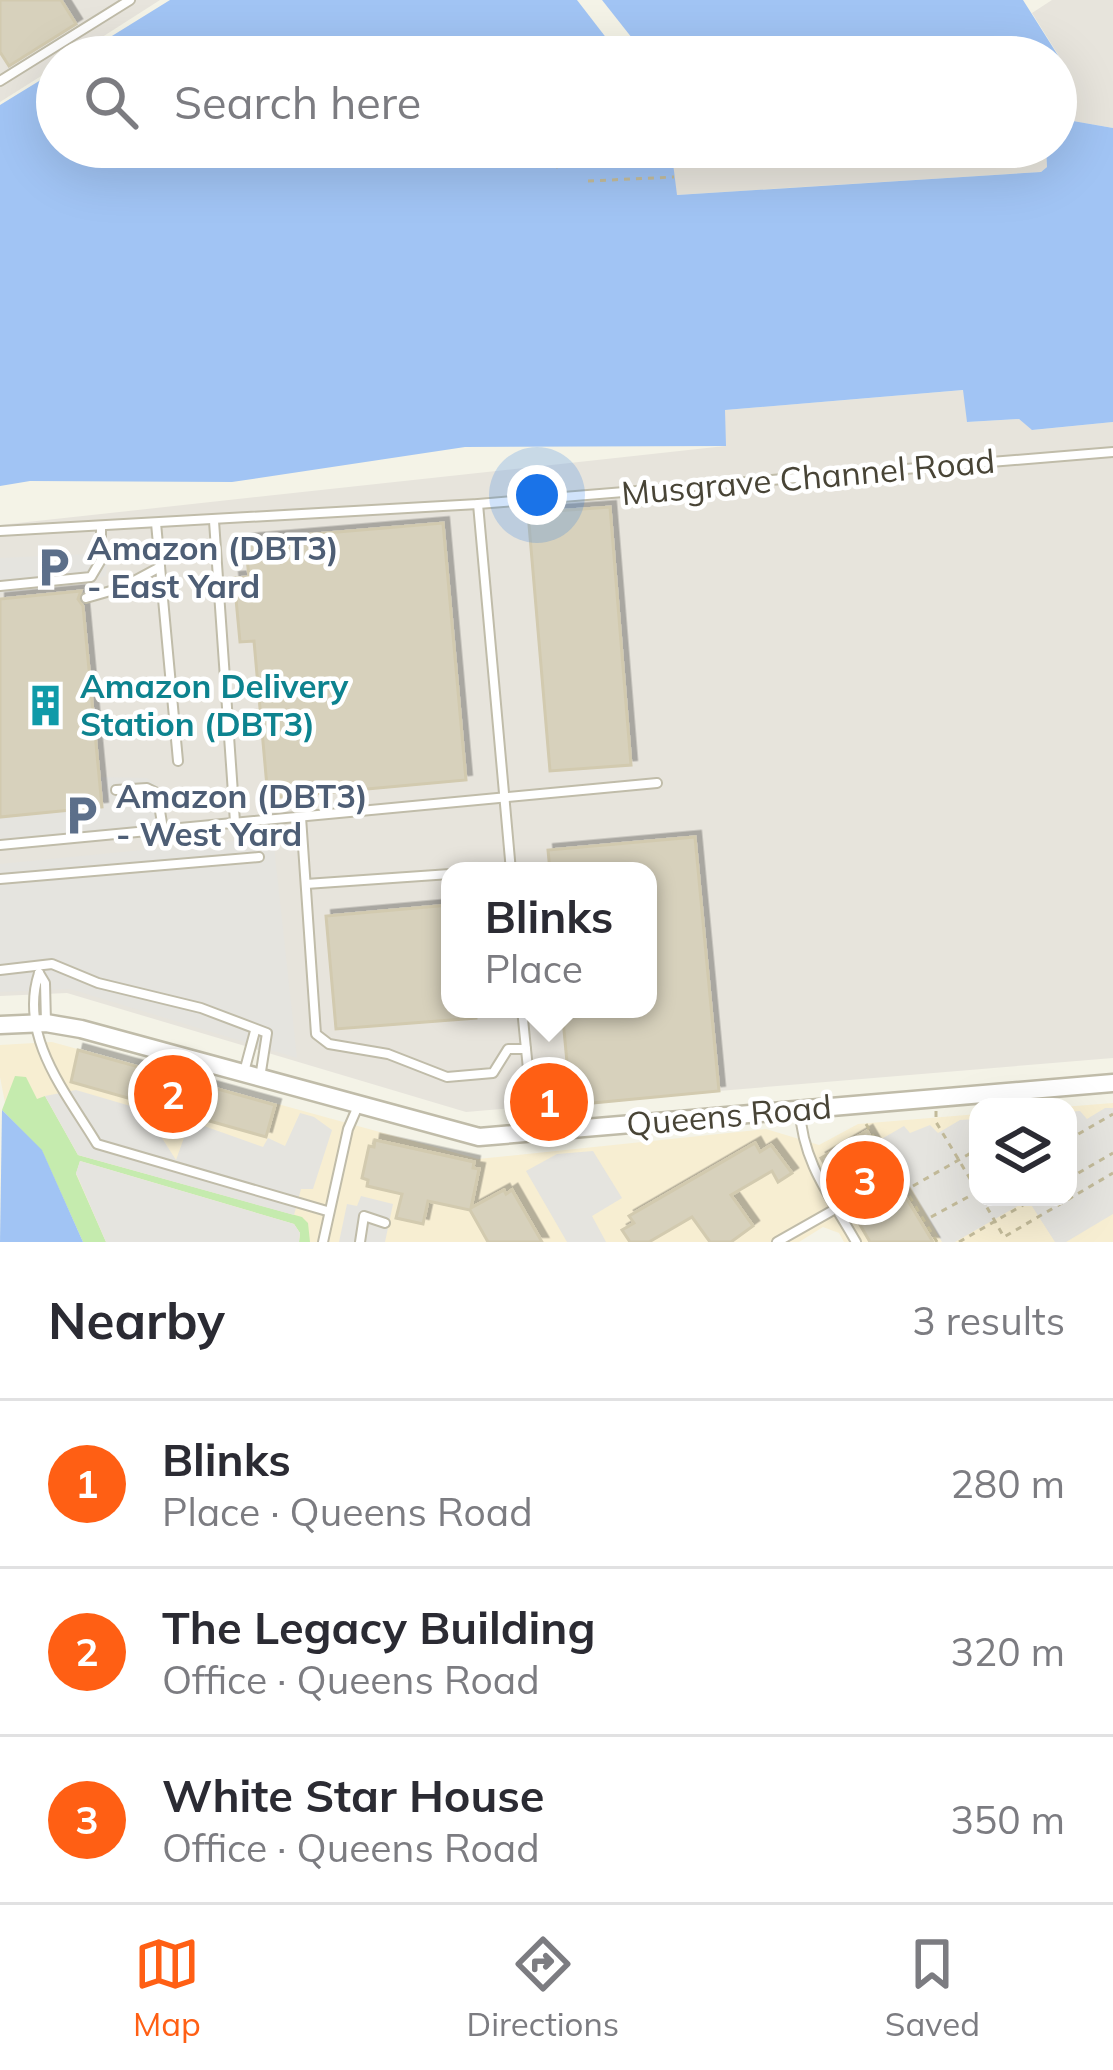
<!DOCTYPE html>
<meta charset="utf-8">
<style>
:root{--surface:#fff;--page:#f2f2f3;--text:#2b2b33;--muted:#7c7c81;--line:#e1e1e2;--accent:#ff5f14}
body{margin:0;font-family:Mulish,sans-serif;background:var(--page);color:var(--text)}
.controls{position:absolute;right:36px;bottom:36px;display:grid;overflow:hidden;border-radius:24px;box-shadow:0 12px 48px #0002}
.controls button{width:108px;height:108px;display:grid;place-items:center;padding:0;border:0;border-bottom:3px solid var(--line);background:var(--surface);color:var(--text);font:60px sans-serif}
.you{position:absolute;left:537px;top:495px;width:42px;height:42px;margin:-30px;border:9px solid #fff;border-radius:50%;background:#1a73e8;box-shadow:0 0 0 18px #1a73e833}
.badge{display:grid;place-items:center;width:78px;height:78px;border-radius:50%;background:var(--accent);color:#fff;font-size:39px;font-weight:700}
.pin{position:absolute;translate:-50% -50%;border:6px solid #fff;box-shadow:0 3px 12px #0006}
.popup{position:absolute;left:441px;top:862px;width:216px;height:156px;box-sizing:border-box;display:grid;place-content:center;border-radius:24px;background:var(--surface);filter:drop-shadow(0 3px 9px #0005);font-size:39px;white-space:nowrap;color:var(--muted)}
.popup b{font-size:45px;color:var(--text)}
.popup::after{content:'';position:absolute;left:50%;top:100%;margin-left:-24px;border:24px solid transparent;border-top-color:var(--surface)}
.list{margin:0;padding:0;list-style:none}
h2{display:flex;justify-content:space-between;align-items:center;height:156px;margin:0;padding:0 48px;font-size:51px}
h2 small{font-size:39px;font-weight:400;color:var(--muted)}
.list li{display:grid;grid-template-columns:78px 1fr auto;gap:36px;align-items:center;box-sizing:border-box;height:168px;padding:0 48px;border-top:3px solid var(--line)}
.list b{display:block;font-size:45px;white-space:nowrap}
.list p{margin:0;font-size:39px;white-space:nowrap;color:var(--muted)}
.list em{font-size:39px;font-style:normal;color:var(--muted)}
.icon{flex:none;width:66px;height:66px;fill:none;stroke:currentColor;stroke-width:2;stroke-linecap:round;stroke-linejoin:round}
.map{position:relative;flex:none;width:1113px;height:1242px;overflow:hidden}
.search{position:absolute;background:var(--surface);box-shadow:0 12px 48px #0002;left:36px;right:36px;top:36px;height:132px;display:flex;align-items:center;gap:30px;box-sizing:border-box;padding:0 42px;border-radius:66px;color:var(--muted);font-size:45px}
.sheet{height:660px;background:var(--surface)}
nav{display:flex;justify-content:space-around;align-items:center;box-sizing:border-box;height:168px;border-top:3px solid var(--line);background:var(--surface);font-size:33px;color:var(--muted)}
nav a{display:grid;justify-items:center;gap:6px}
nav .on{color:var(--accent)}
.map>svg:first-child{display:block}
.commercial{fill:#f7eed2}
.industrial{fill:#e7e4dc;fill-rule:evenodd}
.green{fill:#c5ebae}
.parking{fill:#e5e4df}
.water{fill:#a1c4f4}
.pier{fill:#f4f3e7}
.building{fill:#d7d1bc;stroke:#d2caaf;stroke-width:3;filter:url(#shadow)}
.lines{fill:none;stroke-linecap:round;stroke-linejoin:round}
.service-casing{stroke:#c0bca9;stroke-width:12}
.tertiary-casing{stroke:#c0bca9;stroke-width:21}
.path{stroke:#c3bb9a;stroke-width:3;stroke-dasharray:6 6;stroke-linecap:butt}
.service{stroke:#fff;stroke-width:8}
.tertiary{stroke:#fff;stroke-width:16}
.labels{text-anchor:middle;stroke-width:9;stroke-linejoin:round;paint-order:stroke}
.street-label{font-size:33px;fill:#484436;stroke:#fff}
.service-label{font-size:33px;font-weight:bold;fill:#4e5e75;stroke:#fff;text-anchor:start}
.culture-label{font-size:33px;font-weight:bold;fill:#0d838f;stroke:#fff;text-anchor:start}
</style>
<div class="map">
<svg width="1113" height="1242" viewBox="0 0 1113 1242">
<defs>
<filter id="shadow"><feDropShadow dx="5.5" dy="-5.5" stdDeviation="0" flood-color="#0004"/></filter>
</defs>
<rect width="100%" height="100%" fill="#f4f3e7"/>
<!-- commercial -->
<path class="commercial" d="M52 1042 478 1159 766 1129 819 1145 858 1124 978 1114V1197H1068V1107H1063L1113 1103V1242H844L839 1233 823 1227 799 1242H89L6 1108 0 1077V1045Z"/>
<!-- industrial -->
<g class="industrial">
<path d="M0 0H160L71 57H57V66L0 102Z"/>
<path d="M1052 0H1113V128L1056 118V68L1064 64 1032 13Z"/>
<path d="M656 147H1046L1047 167 1041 172 676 195 673 163 657 155Z"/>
<path d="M964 390 968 422 1019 419 1033 430 1113 422V1058L466 1112 67 993 0 996V525L725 446V410ZM450 871H648V1009H450Z"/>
</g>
<!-- green -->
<path class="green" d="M15 1076 26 1077 37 1099 45 1096 78 1155 302 1217 308 1223 310 1242H299L300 1233 294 1224 80 1161 76 1174 106 1242H83L42 1151 2 1110Z"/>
<!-- parking -->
<g class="parking">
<path d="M108 553 106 576 72 585 0 593V558Z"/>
<path d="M100 777 147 778 159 788 164 802 163 829 0 842V786Z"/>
<path d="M273 837 297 1058 70 989 0 992V864Z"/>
<path d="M76 1090 144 1110 176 1160 190 1121 263 1147 268 1138 285 1146 300 1113 314 1117 332 1130 313 1189H301L294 1215 78 1155 45 1096Z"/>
<path d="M1105 1108H1113V1214L1066 1242H1055L1028 1200 955 1242H942L897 1163H891L878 1141 904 1126 910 1133 930 1125 938 1133 960 1120 978 1119V1197H1068V1112L1080 1111 1087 1119Z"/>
<path d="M593 1151 622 1198 592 1216 606 1242H567L526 1171 557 1154Z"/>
<path d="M80 1161 294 1224 300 1233 299 1242H106L76 1173Z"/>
<path d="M361 1196 393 1204 385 1242H339L347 1204 357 1206Z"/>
</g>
<!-- water -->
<g class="water">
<path d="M170 0H1023L1064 65 1056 68V57H78Z"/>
<path d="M57 70V147H656L658 155 673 163 677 195 1041 172 1047 167 1046 147H1056V118L1113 128V422L1032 430 1019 419 967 422 963 390 725 410 726 446 465 447 232 482 30 481 0 486V105Z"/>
<path d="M2 1110 42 1150 83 1242H0Z"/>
</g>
<!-- pier -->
<path class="pier" d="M577 0H602L647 57H621Z"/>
<!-- building -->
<g class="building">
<path d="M0 0H61L76 24 9 66 0 52Z"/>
<path d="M610 507 631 765 550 771 528 513Z"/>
<path d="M443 523 466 780 268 798 254 641 240 642 234 578 249 577 245 540Z"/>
<path d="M81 591 78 599 83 606 102 807 0 817V599Z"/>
<path d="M695 837 719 1091 571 1105 562 1009H648V871H550L548 850Z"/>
<path d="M450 905V1009H476V1018L336 1029 326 916Z"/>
<path d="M78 1050 275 1105 266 1137 71 1082Z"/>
<path d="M867 1131 902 1191 933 1242H870L821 1158Z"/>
<path d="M375 1140 474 1162 473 1168 479 1169 471 1208 504 1190 506 1194 512 1190 542 1242H488L470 1210 428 1201 423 1224 396 1218 402 1194 367 1186 368 1180 362 1178 369 1146 374 1147Z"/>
<path d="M755 1143 760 1152 771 1145 792 1173 778 1182 772 1171 731 1195 753 1226 731 1242H710L692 1217 649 1242H630L622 1230 634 1223 629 1216Z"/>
</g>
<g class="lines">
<defs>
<g id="service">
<path d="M0 81 130 0"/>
<path d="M478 504 511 871"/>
<path d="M214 521 235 822"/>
<path d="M156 523 178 761"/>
<path d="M0 531 478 504 1113 452"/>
<path d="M0 586 91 577 101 560V526"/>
<path d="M86 598 121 588 160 567"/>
<path d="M116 790 147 788 157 793 163 829"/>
<path d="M301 817 316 1034 329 1044 388 1054 447 1077 493 1073 508 1049H526"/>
<path d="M0 845 657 783"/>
<path d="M484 871 510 868"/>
<path d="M0 879 259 857"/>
<path d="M306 884 450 874"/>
<path d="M0 970 52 964 98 983 201 1008 267 1033 260 1078"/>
<path d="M39 973C18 1037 67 1094 97 1144L327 1211"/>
<path d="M39 973 45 983 46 1022"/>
<path d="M522 1009 534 1129"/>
<path d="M244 1072 255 1031"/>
<path d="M800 1110C802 1161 831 1198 856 1242"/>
<path d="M323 1242 348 1129 358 1106"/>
<path d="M360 1242 364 1216 385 1223"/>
<path d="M777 1242 837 1208"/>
</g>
<path id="tertiary" d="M0 1025 46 1023 81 1029 479 1137 1113 1083"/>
</defs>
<!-- service casing -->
<use href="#service" class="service-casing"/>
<!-- tertiary casing -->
<use href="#tertiary" class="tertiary-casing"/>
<!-- path -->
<g class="path">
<path d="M543 147 558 168"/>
<path d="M588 181 674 177"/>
<path d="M936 1111V1122L978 1192"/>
<path d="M866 1124 937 1242"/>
<path d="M1068 1140 1113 1114"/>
<path d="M1068 1179 1113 1153"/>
<path d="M913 1186 978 1149"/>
<path d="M981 1197 1004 1237 1113 1173"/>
<path d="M931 1217 977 1192"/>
<path d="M959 1242 1037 1197"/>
</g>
<!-- service -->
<use href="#service" class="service"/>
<!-- tertiary -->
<use href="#tertiary" class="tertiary"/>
</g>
<!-- icons -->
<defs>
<symbol id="parking-bare" viewBox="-9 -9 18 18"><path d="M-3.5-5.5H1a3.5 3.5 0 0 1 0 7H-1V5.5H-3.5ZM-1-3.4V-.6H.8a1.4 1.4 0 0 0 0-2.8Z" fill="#5c6f8a" stroke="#fff" stroke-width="2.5" paint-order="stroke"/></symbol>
<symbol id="building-bare" viewBox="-9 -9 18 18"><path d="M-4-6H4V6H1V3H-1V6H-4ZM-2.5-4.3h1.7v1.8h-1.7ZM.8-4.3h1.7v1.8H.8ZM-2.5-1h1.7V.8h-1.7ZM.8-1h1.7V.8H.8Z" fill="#0f9aa8" stroke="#fff" stroke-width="2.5" paint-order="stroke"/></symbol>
</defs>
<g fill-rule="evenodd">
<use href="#parking-bare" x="24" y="538" width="59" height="59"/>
<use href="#building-bare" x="16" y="676" width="59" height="59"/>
<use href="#parking-bare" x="52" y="786" width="59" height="59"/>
</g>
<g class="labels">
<!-- street labels -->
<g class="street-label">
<text transform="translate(808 477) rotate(-5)" y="12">Musgrave Channel Road</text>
<text transform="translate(729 1115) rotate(-5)" y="12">Queens Road</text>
</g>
<!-- service labels -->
<g class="service-label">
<text x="87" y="560">Amazon (DBT3)<tspan x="87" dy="38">- East Yard</tspan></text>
<text x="116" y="808">Amazon (DBT3)<tspan x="116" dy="38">- West Yard</tspan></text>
</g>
<!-- culture labels -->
<g class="culture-label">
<text x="80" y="698">Amazon Delivery<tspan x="80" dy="38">Station (DBT3)</tspan></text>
</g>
</g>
</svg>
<div class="controls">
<button><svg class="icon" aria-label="layers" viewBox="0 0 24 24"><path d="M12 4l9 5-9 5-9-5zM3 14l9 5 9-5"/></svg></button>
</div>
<div class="you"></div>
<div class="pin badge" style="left:549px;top:1102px">1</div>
<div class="popup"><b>Blinks</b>Place</div>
<div class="pin badge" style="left:173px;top:1094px">2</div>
<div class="pin badge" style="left:865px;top:1180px">3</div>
<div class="search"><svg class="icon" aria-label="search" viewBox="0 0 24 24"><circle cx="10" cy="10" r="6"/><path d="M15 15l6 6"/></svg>Search here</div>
</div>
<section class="sheet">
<h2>Nearby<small>3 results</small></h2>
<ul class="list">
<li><span class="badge">1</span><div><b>Blinks</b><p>Place · Queens Road</p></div><em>280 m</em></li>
<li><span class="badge">2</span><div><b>The Legacy Building</b><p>Office · Queens Road</p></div><em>320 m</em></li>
<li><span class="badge">3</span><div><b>White Star House</b><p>Office · Queens Road</p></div><em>350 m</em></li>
</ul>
</section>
<nav>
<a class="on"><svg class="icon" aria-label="map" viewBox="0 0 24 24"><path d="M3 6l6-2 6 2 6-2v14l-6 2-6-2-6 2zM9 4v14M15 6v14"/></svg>Map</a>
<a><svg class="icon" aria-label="directions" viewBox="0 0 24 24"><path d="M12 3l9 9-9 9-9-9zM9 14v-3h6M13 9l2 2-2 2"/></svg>Directions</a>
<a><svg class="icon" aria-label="saved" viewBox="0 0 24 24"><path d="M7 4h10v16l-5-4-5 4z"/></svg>Saved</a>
</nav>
